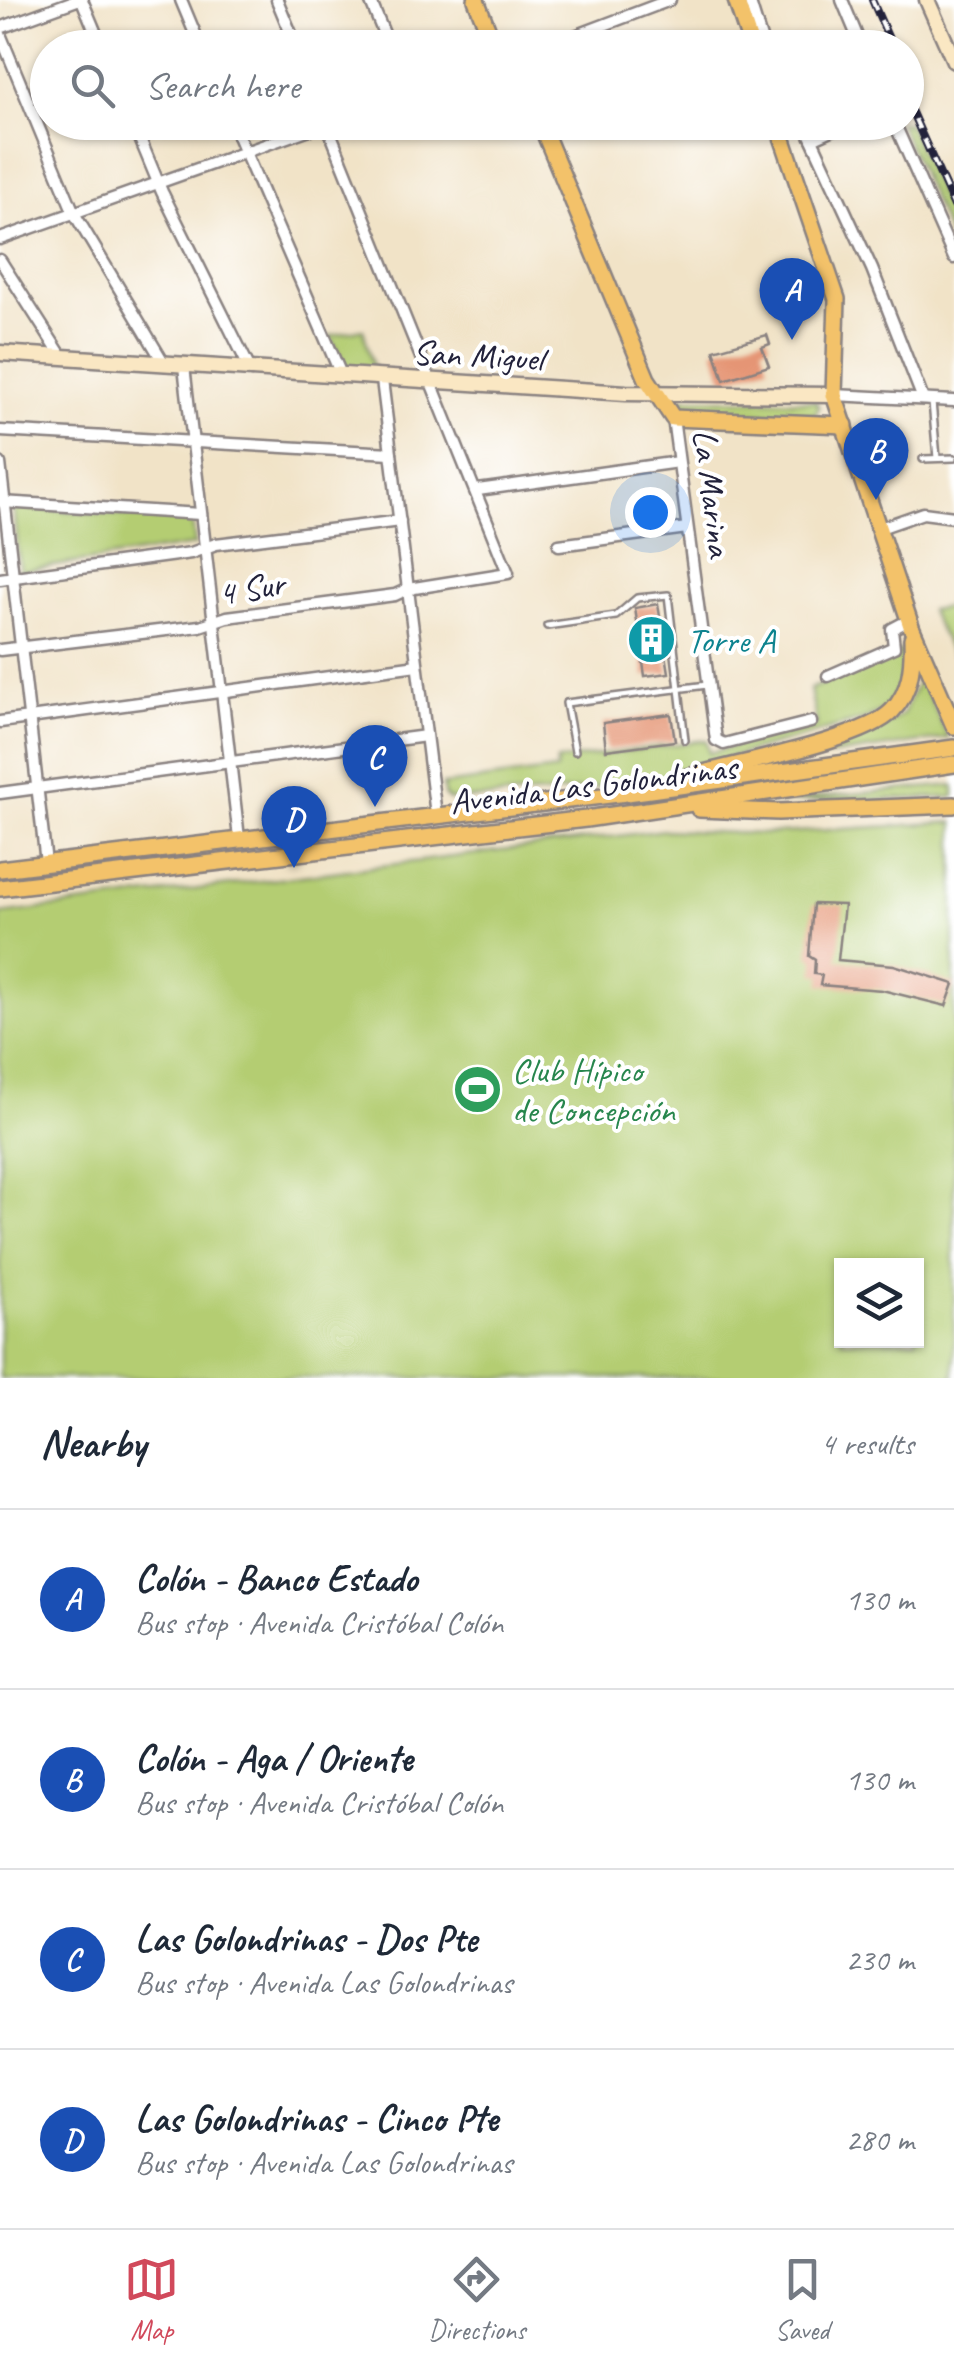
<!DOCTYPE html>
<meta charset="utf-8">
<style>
:root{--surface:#fff;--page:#f2f2f3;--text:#1f2937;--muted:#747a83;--line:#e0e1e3;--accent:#d1495b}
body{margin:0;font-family:Caveat,sans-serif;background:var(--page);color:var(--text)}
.controls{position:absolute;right:30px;bottom:30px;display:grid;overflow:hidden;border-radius:0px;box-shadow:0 2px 8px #0004}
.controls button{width:90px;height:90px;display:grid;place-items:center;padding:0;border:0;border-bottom:2px solid var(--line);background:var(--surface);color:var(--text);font:50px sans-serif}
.you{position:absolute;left:650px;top:512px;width:35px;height:35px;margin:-25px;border:8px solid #fff;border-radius:50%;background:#1a73e8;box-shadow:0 0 0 15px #1a73e833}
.badge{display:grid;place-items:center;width:65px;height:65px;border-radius:50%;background:var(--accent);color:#fff;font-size:32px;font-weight:700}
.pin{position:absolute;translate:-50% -82px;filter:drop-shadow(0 2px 5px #0008)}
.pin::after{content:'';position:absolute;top:52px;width:35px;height:30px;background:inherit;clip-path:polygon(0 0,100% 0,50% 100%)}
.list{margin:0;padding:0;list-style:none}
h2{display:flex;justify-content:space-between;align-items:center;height:130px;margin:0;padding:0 40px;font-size:42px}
h2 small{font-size:32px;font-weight:400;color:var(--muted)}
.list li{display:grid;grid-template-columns:65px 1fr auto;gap:30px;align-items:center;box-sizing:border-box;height:180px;padding:0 40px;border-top:2px solid var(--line)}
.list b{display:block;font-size:38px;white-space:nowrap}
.list p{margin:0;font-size:32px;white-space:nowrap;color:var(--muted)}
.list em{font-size:32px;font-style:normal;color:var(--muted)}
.icon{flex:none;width:55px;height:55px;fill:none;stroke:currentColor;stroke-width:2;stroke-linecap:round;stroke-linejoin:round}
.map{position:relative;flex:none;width:954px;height:1378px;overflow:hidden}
.search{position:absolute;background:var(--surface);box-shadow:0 2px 8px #0004;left:30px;right:30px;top:30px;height:110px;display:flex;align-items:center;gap:25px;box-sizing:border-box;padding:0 35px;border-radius:55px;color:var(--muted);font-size:38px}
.sheet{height:850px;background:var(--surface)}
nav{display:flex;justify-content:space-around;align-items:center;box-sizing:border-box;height:140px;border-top:2px solid var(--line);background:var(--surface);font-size:28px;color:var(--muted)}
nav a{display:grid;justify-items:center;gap:5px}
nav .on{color:var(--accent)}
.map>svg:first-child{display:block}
.green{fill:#b4cd72;stroke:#6b7856;stroke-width:2.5;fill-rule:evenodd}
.building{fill:#e59575}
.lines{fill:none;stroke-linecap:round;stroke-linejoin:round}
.lane-casing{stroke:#8a8281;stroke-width:10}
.street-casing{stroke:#8a8281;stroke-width:15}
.secondary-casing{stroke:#8a8281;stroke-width:19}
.primary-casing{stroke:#8a8281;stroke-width:20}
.lane{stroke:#fff;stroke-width:5}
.street{stroke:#fff;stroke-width:10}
.secondary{stroke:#fae7c3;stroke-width:14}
.primary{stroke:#f3c26a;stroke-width:15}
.rail-casing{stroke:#22223b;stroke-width:8}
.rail{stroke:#fff;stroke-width:4;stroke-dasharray:11;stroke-linecap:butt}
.labels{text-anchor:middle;stroke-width:8;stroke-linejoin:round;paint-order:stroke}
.street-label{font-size:35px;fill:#22223b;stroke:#fff}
.culture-label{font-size:35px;fill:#0d838f;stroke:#fff;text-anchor:start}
.leisure-label{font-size:35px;fill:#27864d;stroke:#fff;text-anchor:start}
</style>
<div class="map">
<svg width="954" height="1378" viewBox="0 0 954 1378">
<rect width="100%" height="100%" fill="#fff"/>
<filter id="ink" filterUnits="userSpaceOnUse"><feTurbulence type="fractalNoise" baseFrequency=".01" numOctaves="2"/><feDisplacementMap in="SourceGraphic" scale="20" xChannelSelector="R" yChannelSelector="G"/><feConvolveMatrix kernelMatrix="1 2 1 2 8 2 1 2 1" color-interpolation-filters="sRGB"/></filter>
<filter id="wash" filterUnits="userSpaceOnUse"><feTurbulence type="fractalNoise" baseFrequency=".0048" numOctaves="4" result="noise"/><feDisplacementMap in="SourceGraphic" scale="40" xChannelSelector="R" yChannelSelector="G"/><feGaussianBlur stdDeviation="2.25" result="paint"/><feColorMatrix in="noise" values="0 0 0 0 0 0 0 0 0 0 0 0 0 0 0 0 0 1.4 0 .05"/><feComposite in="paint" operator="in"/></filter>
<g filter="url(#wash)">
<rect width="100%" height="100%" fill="#f1e3c7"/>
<!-- green -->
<g class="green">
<path d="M907 122 954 228V248L899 123Z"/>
<path d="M363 329 374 371 347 370 330 336Z"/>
<path d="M682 398 816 401 819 407 814 416 684 412 677 406Z"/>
<path d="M14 507 192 520 195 545 20 571Z"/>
<path d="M954 606V658L929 610Z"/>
<path d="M903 650C905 682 896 706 866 719L644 781 546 794 449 800 444 795 443 785 556 770 557 761 706 740 709 753 817 725 810 689Z"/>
<path d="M920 677 948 738 746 768 877 730 903 714Z"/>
<path d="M954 785V797L751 803Z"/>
<path d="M954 822V1378H0V914L665 830 763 834ZM842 1266H916V1340H842Z"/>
</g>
<g id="blocks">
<!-- building -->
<g class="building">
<path d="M767 335 770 344 762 347 769 366 724 380 714 350Z"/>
<path d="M658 604 669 673 645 676 635 608Z"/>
<path d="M671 714 675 741 606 750 603 723Z"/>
<path d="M813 904 844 905 838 960 894 965 954 984 946 1006 882 990 820 985 822 975 814 974 815 960 809 956Z"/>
</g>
</g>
</g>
<g filter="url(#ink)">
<use href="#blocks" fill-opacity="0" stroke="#8a8281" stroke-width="2.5"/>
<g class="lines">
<defs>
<g id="lane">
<path d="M932 402 937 458"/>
<path d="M923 459 954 458"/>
<path d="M547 626 616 616 637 598 668 595 685 740"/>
<path d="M575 751 566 703 707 685"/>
</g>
<g id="street">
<path d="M82 0 102 48"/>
<path d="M181 0 201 48"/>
<path d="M277 0 297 48"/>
<path d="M370 0 390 48"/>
<path d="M749 0 764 48"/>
<path d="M842 0 862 48"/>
<path d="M0 28 77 0"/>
<path d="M0 34 74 213 165 365"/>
<path d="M543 48 670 0"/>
<path d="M133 122 162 192 251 371"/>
<path d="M232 122 342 377"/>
<path d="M804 122 872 269 923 399"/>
<path d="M894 122 954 258"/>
<path d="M812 139 850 122"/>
<path d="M0 239 307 130 345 122"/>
<path d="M0 260 62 357"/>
<path d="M184 366 239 838"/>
<path d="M382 380 436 815"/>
<path d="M834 395 954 401"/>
<path d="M673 418 716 740 724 744 811 722"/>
<path d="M0 431 391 453"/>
<path d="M0 463 46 863"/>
<path d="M478 490 678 462"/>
<path d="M1 502 201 514"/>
<path d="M880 528 923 513 954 517"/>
<path d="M559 545 687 528"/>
<path d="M0 579 191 553 216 544 400 521"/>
<path d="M0 650 200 626 227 617 395 595 408 589 508 573 326 122"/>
<path d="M828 676 894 647 892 629 909 620"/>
<path d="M0 722 417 665"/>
<path d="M0 793 426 736"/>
</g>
<g id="secondary">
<path d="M927 0 954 61"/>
<path d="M0 353 626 393 834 395"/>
</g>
<g id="primary">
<path d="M476 0 495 48"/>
<path d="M736 0 752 48"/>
<path d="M540 122 647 379 673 418 845 425"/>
<path d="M777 122 837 299 834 395 912 629 954 726"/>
<path d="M685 778C732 764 863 741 892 711 911 692 913 664 912 638"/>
<path d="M699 809 778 812 954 805"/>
<path d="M0 869 643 791 954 748"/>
<path d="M0 888 586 819 954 764"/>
</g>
</defs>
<!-- lane casing -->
<use href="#lane" class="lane-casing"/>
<!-- street casing -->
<use href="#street" class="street-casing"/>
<!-- secondary casing -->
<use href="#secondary" class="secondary-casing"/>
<!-- primary casing -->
<use href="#primary" class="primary-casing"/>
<!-- lane -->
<use href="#lane" class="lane"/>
<!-- street -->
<use href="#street" class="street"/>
<!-- secondary -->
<use href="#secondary" class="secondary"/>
<!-- primary -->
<use href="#primary" class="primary"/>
<defs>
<g id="rail">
<path d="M872 0 893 48"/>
<path d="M906 99 954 206"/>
</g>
</defs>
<!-- rail casing -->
<use href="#rail" class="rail-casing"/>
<!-- rail -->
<use href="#rail" class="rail"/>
</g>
</g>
<!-- icons -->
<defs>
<symbol id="building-disc" viewBox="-11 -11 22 22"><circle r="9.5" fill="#0f9aa8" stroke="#fff"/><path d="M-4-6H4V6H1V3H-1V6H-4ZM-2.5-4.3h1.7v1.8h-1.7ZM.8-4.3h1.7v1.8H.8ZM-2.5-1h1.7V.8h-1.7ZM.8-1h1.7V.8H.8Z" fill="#fff"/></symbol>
<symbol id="stadium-disc" viewBox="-11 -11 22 22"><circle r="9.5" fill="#2e9e5b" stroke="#fff"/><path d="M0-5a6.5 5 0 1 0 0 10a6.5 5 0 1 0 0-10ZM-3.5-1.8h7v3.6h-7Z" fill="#fff"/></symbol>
</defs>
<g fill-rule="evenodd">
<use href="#building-disc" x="624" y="612" width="55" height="55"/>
<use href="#stadium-disc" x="450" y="1062" width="55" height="55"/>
</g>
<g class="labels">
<!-- street labels -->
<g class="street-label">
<text transform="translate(478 355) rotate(3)" y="12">San Miguel</text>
<text transform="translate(713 493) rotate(83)" y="12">La Marina</text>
<text transform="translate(251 588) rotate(-10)" y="12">4 Sur</text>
<text transform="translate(593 784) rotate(-7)" y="12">Avenida Las Golondrinas</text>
</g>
<!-- culture labels -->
<g class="culture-label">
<text x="687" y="652">Torre A</text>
</g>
<!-- leisure labels -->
<g class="leisure-label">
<text x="512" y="1082">Club Hípico<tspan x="512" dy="40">de Concepción</tspan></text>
</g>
</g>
</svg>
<div class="controls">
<button><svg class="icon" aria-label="layers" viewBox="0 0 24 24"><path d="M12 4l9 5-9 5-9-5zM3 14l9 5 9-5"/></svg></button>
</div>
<div class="you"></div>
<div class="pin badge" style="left:792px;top:340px;background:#1a4fb4">A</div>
<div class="pin badge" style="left:876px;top:500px;background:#1a4fb4">B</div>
<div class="pin badge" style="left:375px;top:807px;background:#1a4fb4">C</div>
<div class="pin badge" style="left:294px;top:868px;background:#1a4fb4">D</div>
<div class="search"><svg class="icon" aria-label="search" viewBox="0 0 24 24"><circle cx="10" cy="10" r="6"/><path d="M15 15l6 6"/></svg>Search here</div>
</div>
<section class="sheet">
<h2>Nearby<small>4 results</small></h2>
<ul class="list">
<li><span class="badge" style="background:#1a4fb4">A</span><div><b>Colón - Banco Estado</b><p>Bus stop · Avenida Cristóbal Colón</p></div><em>130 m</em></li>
<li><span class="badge" style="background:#1a4fb4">B</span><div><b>Colón - Aga / Oriente</b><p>Bus stop · Avenida Cristóbal Colón</p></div><em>130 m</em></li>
<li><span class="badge" style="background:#1a4fb4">C</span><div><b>Las Golondrinas - Dos Pte</b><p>Bus stop · Avenida Las Golondrinas</p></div><em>230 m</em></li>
<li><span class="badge" style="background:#1a4fb4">D</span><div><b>Las Golondrinas - Cinco Pte</b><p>Bus stop · Avenida Las Golondrinas</p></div><em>280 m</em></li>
</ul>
</section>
<nav>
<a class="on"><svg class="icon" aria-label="map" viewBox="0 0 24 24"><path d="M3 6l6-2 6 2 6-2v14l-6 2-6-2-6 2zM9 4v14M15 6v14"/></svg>Map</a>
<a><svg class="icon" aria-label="directions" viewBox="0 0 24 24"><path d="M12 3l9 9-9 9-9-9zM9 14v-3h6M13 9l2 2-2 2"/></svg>Directions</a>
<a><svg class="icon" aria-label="saved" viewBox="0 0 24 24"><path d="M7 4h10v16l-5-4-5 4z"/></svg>Saved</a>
</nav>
